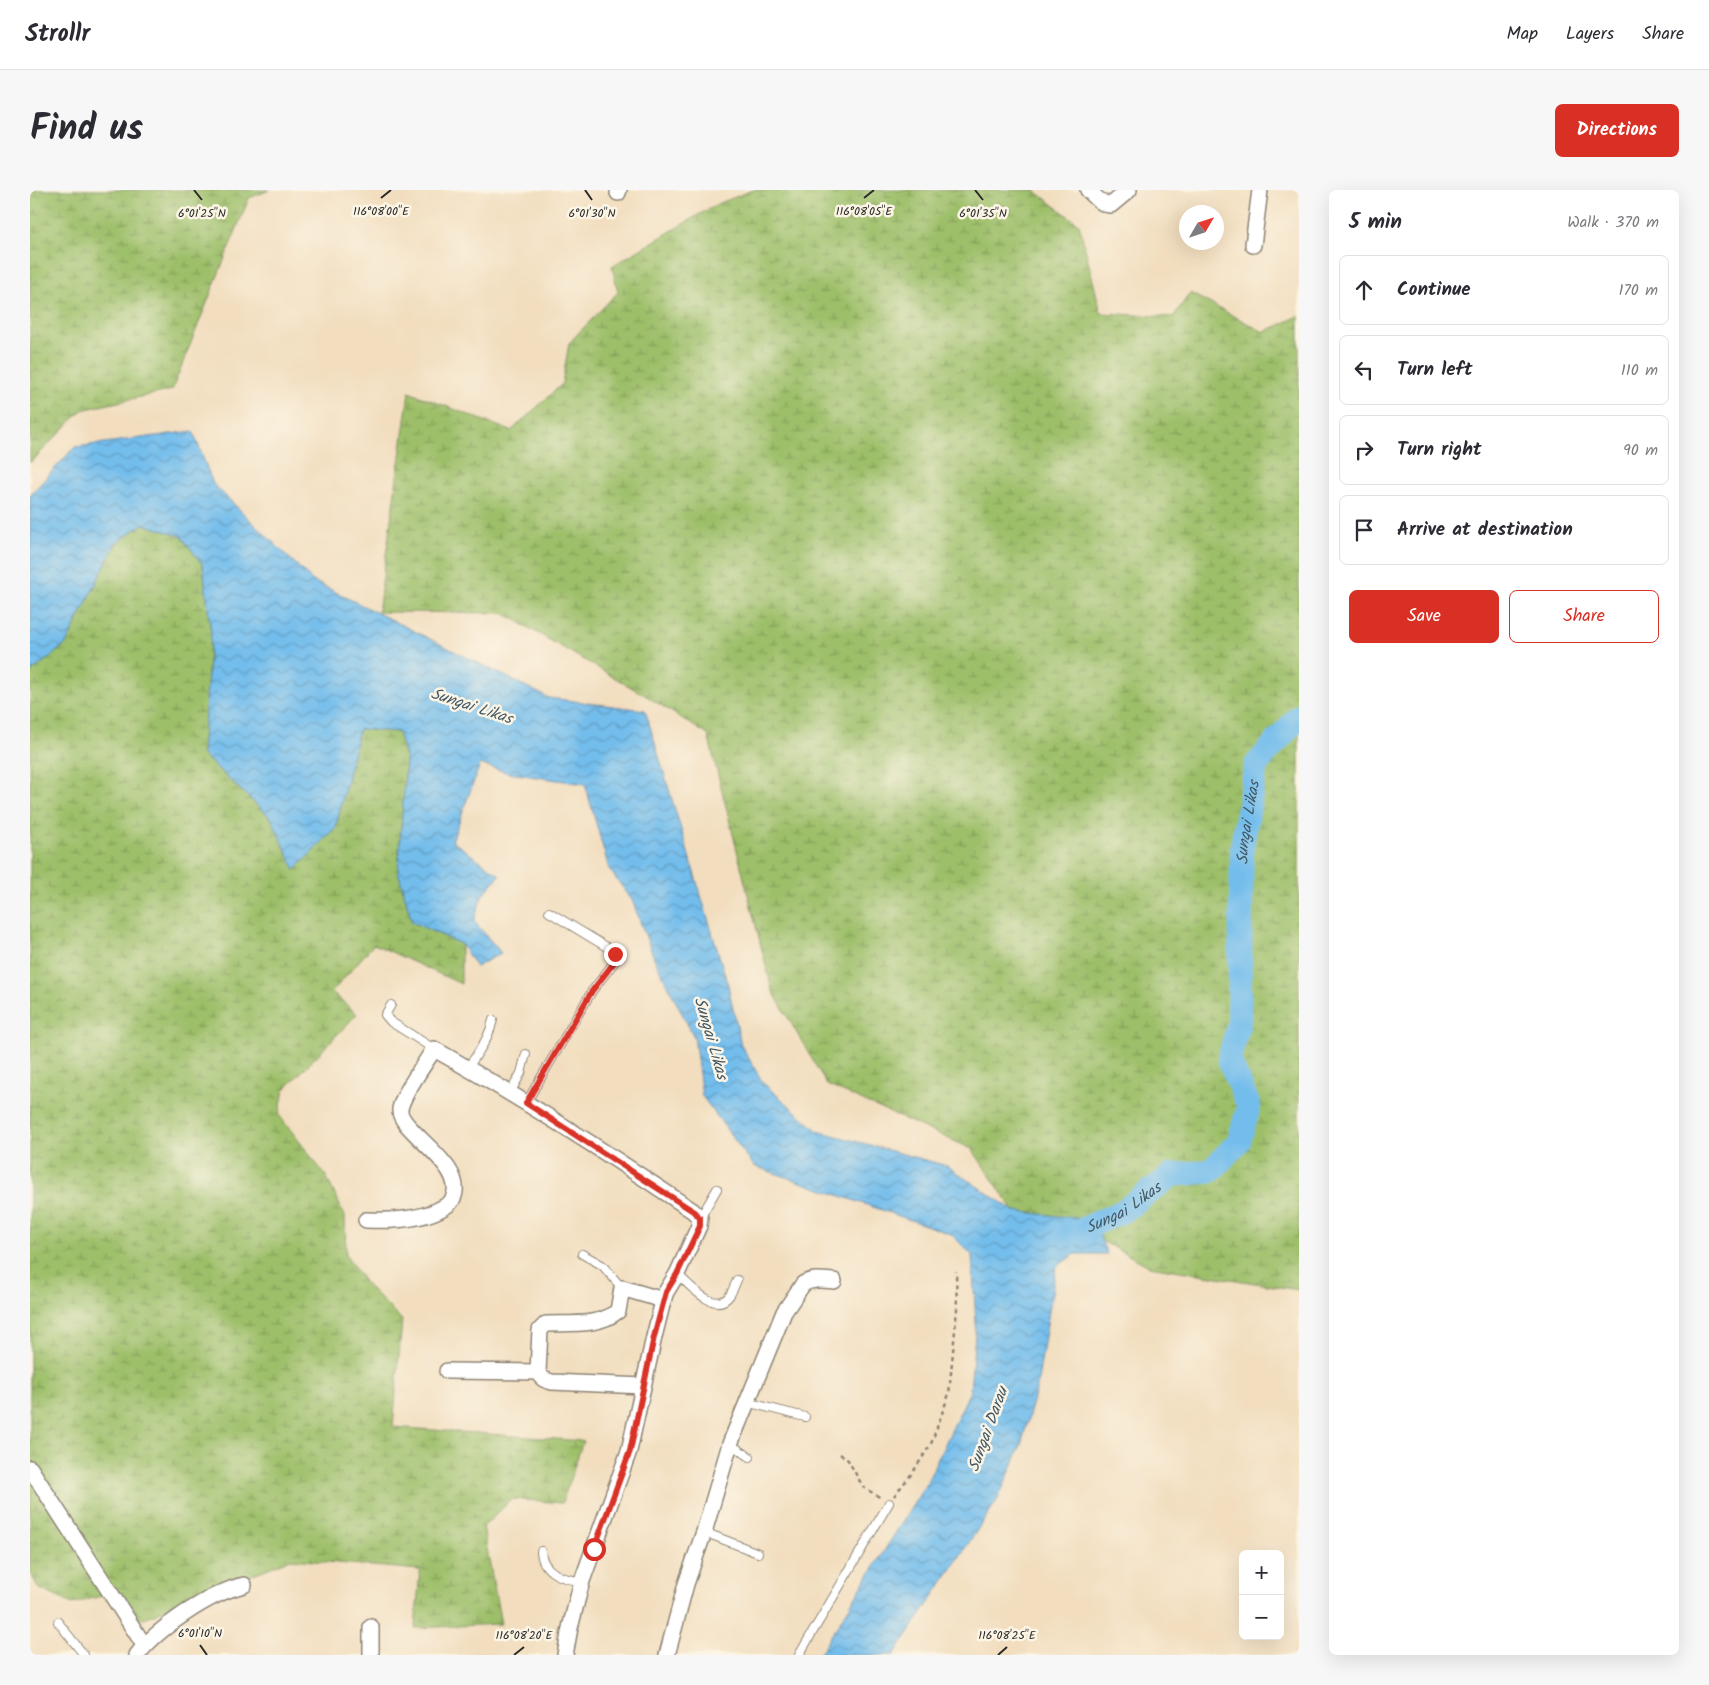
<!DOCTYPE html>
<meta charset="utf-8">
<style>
:root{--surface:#fff;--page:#f7f7f7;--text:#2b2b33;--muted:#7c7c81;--line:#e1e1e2;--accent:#d93025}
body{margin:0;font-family:Kalam,sans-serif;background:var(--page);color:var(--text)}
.controls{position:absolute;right:15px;bottom:15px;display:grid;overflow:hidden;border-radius:8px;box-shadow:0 5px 20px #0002}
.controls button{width:45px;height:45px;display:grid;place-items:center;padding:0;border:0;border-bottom:1px solid var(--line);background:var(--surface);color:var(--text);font:25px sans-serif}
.compass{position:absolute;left:1149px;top:15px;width:45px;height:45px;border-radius:50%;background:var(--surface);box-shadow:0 5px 20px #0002;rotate:51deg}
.stop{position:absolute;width:15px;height:15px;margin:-11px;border:4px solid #d93025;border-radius:50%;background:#fff}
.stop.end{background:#d93025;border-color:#fff;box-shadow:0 1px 5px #0008}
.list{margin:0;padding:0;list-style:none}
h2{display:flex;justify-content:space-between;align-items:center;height:65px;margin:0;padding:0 20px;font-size:21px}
h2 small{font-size:16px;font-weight:400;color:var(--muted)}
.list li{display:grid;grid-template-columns:32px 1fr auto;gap:15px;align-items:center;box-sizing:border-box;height:70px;margin:0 10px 10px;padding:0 10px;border:1px solid var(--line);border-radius:8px}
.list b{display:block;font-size:19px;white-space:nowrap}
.list em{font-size:16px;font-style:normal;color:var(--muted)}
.actions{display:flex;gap:10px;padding:15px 20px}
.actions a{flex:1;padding:11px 0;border:1px solid var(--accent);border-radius:8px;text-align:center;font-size:18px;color:var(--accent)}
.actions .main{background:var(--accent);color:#fff}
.icon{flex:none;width:28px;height:28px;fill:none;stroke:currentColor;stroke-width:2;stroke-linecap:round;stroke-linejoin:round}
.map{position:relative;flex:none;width:1269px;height:1465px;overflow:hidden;border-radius:8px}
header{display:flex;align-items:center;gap:30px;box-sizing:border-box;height:70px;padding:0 25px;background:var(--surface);border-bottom:1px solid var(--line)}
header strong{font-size:24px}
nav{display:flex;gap:28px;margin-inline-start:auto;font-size:18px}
.intro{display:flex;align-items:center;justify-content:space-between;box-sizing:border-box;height:120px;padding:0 30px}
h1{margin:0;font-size:35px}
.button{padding:12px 22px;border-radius:8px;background:var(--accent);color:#fff;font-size:18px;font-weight:700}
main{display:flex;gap:30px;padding:0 30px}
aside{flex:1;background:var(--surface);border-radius:8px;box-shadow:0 5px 20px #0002}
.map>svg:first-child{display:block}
.wetland{fill:url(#wetland-marsh);stroke:#64754a}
.water{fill:url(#water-waves);stroke:#4f748c}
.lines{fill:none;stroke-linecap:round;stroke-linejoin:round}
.river{stroke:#73bdec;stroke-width:24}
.service-casing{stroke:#8e8475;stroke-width:10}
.minor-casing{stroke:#8e8475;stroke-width:18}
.path{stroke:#8e8475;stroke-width:2.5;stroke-dasharray:4 4;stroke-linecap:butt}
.service{stroke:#fff;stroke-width:8}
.minor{stroke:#fff;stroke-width:15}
.route{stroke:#d93025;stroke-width:6}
.ticks{fill:none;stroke:#2b2b2b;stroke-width:2}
.labels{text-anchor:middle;stroke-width:5;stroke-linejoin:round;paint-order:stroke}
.water-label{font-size:16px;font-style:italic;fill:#415765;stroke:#fcf5e5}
.ticks-label{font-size:12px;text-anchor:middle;fill:#2b2b2b;stroke:#fcf5e5;stroke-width:5;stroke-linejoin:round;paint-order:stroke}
</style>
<header>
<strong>Strollr</strong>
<nav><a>Map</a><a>Layers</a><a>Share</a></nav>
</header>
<div class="intro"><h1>Find us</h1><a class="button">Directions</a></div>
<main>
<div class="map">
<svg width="1269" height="1465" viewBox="0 0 1269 1465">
<defs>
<pattern id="wetland-marsh" width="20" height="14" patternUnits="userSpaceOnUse" patternTransform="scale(1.25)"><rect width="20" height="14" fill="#9dbf69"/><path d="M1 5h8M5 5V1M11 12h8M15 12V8" fill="none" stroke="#809b57"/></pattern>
<pattern id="water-waves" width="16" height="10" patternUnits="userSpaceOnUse" patternTransform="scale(1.25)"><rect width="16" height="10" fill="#73bdec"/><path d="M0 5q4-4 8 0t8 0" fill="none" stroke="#5f9abf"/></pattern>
</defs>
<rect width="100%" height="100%" fill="#fcf5e5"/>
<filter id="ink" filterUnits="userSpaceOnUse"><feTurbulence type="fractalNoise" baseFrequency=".02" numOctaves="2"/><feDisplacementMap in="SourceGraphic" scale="10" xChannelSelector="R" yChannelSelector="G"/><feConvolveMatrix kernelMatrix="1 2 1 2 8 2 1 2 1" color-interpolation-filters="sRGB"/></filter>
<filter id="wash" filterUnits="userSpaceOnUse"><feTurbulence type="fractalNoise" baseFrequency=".0096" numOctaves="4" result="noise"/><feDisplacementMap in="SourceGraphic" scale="20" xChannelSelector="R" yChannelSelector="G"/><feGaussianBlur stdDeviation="1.12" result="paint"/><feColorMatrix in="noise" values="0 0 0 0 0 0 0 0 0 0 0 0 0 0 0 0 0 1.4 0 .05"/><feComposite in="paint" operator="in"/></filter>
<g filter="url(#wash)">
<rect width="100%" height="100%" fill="#f2debf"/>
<!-- wetland -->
<g class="wetland">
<path d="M0 0H240L219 8 142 200 52 220 0 273Z"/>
<path d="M723 0H1004L1049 34 1071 123 1143 127 1160 103 1234 142 1269 126V1100L1119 1076 1070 1050 1063 1030 984 1021 942 959 797 895 742 800 678 545 618 507 473 423 348 422 379 202 481 241 532 194 539 153 588 102 582 76 687 14Z"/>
<path d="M113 334 151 346 173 375 181 443 172 564 241 628 265 680 306 637 329 539 368 542 376 570 368 681 382 732 431 754V794L344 754 302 802 327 824 254 900 249 925 296 986 315 1026 316 1066 335 1093 372 1130 363 1237 553 1251 532 1313 482 1309 453 1337 471 1434 385 1438 390 1380 261 1369 109 1430 82 1403 42 1414 8 1398 0 1381V483L36 454 86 353Z"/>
</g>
<!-- water -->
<path class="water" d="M163 241 183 294 283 391 519 508 615 520 698 795 711 855 733 893 788 941 917 976 984 1021 1063 1030 1077 1064H1045L1026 1077 1007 1197 991 1255 968 1309 864 1465H789L896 1294 940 1201 946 1133 942 1065 921 1044 724 976 672 906 664 847 624 768 602 710 579 679 555 594 479 583 450 574 422 651 470 685 452 706 444 731 471 763 446 777 431 754 382 732 368 681 376 570 368 542 329 539 306 637 265 680 241 628 172 564 181 443 173 375 151 346 113 334 86 353 36 454 0 483V305L45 257Z"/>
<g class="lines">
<!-- river -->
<path class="river" id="s1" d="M1036 1043 1043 1044 1093 1021 1142 985 1181 981 1209 951 1219 916 1199 870 1209 832 1212 657 1226 575 1269 526"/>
</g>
</g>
<g filter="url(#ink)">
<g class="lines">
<defs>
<g id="service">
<path d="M361 815 355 825 361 832 404 859"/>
<path d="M438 878C448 862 459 849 463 830"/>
<path d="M480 903 491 883 496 864"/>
<path d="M496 913 562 801 586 770 585 763 575 756 519 722"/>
<path d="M670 1028 687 999"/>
<path d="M552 1064 572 1075 592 1098"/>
<path d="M647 1084C659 1094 685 1126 700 1105 703 1100 705 1095 707 1090"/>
<path d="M716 1212 775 1227"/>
<path d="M700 1254 720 1267"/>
<path d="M674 1342 728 1363"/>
<path d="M511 1361C512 1382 533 1390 552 1391"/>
<path d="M28 1432 54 1465"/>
<path d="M769 1465 859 1313"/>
</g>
<g id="minor">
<path d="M1058 0C1065 6 1071 15 1081 15L1099 0"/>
<path d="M588 3 589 0"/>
<path d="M1223 55 1230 0"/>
<path d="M336 1030C360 1031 393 1030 414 1017 419 1014 422 1012 424 1006 435 973 367 940 370 919 372 905 396 872 404 859 493 909 579 964 663 1021L670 1028 669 1036 647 1084 636 1102 633 1111 624 1147 599 1261 552 1391 540 1438 535 1465"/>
<path d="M417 1181 508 1182"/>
<path d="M613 1196 522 1192C515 1190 511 1189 508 1182L510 1140 516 1134C540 1133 568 1137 588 1121L592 1098 633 1110"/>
<path d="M0 1278 114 1455"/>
<path d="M341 1437V1465"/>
<path d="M107 1465C128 1438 180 1403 214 1395"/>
<path d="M637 1465 656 1394 674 1342 700 1254 754 1122 773 1094C782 1088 793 1090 804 1091"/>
</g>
</defs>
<!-- service casing -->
<use href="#service" class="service-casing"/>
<!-- minor casing -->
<use href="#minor" class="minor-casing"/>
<!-- path -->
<g class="path">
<path d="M810 1264 818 1270 833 1297 851 1308"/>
<path d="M864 1306 883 1282 901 1254 919 1204 927 1119 926 1081"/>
</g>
<!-- service -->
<use href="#service" class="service"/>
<!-- minor -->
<use href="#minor" class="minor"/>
</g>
</g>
<g class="lines" filter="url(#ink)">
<!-- route -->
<path class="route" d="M564 1359 600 1261 624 1147 636 1102 647 1084 670 1036V1028L663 1021 496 913 562 801 586 770 585 764"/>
</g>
<!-- ticks -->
<path class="ticks" d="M164 0 172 10M555 0 562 10M945 0 953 10M351 8 361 0M834 8 844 0M170 1455 177 1465M484 1465 494 1457M968 1465 977 1457"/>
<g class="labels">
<!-- water labels -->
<g class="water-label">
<text transform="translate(442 515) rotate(18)" y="6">Sungai Likas</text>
<text dy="6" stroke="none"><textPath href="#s1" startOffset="529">Sungai Likas</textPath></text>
<text transform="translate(682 848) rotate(74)" y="6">Sungai Likas</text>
<text dy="6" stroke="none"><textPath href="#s1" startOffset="64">Sungai Likas</textPath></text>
<text transform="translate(957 1239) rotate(-70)" y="6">Sungai Darau</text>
</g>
</g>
<g class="ticks-label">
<text x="351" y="25">116°08'00"E</text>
<text x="834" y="25">116°08'05"E</text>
<text x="562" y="27">6°01'30"N</text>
<text x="953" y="27">6°01'35"N</text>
<text x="172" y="27">6°01'25"N</text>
<text x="170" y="1447">6°01'10"N</text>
<text x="494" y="1449">116°08'20"E</text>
<text x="977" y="1449">116°08'25"E</text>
</g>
</svg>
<div class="controls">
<button>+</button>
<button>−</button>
</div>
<svg class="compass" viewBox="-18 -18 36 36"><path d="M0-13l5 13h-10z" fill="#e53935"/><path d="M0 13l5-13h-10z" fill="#7c7c81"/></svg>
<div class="stop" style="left:564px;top:1359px"></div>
<div class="stop end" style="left:585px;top:764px"></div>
</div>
<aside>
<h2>5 min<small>Walk · 370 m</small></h2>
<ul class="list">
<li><svg class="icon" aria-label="ahead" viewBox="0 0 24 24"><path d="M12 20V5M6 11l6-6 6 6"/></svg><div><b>Continue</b></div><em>170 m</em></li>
<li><svg class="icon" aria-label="left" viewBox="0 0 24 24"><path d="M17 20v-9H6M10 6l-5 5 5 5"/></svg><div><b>Turn left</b></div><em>110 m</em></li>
<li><svg class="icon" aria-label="right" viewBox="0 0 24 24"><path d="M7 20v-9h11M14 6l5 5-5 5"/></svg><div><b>Turn right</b></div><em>90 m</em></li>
<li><svg class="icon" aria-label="arrive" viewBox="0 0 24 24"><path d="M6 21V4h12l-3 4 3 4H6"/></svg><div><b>Arrive at destination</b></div></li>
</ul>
<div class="actions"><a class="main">Save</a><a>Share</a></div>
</aside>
</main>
